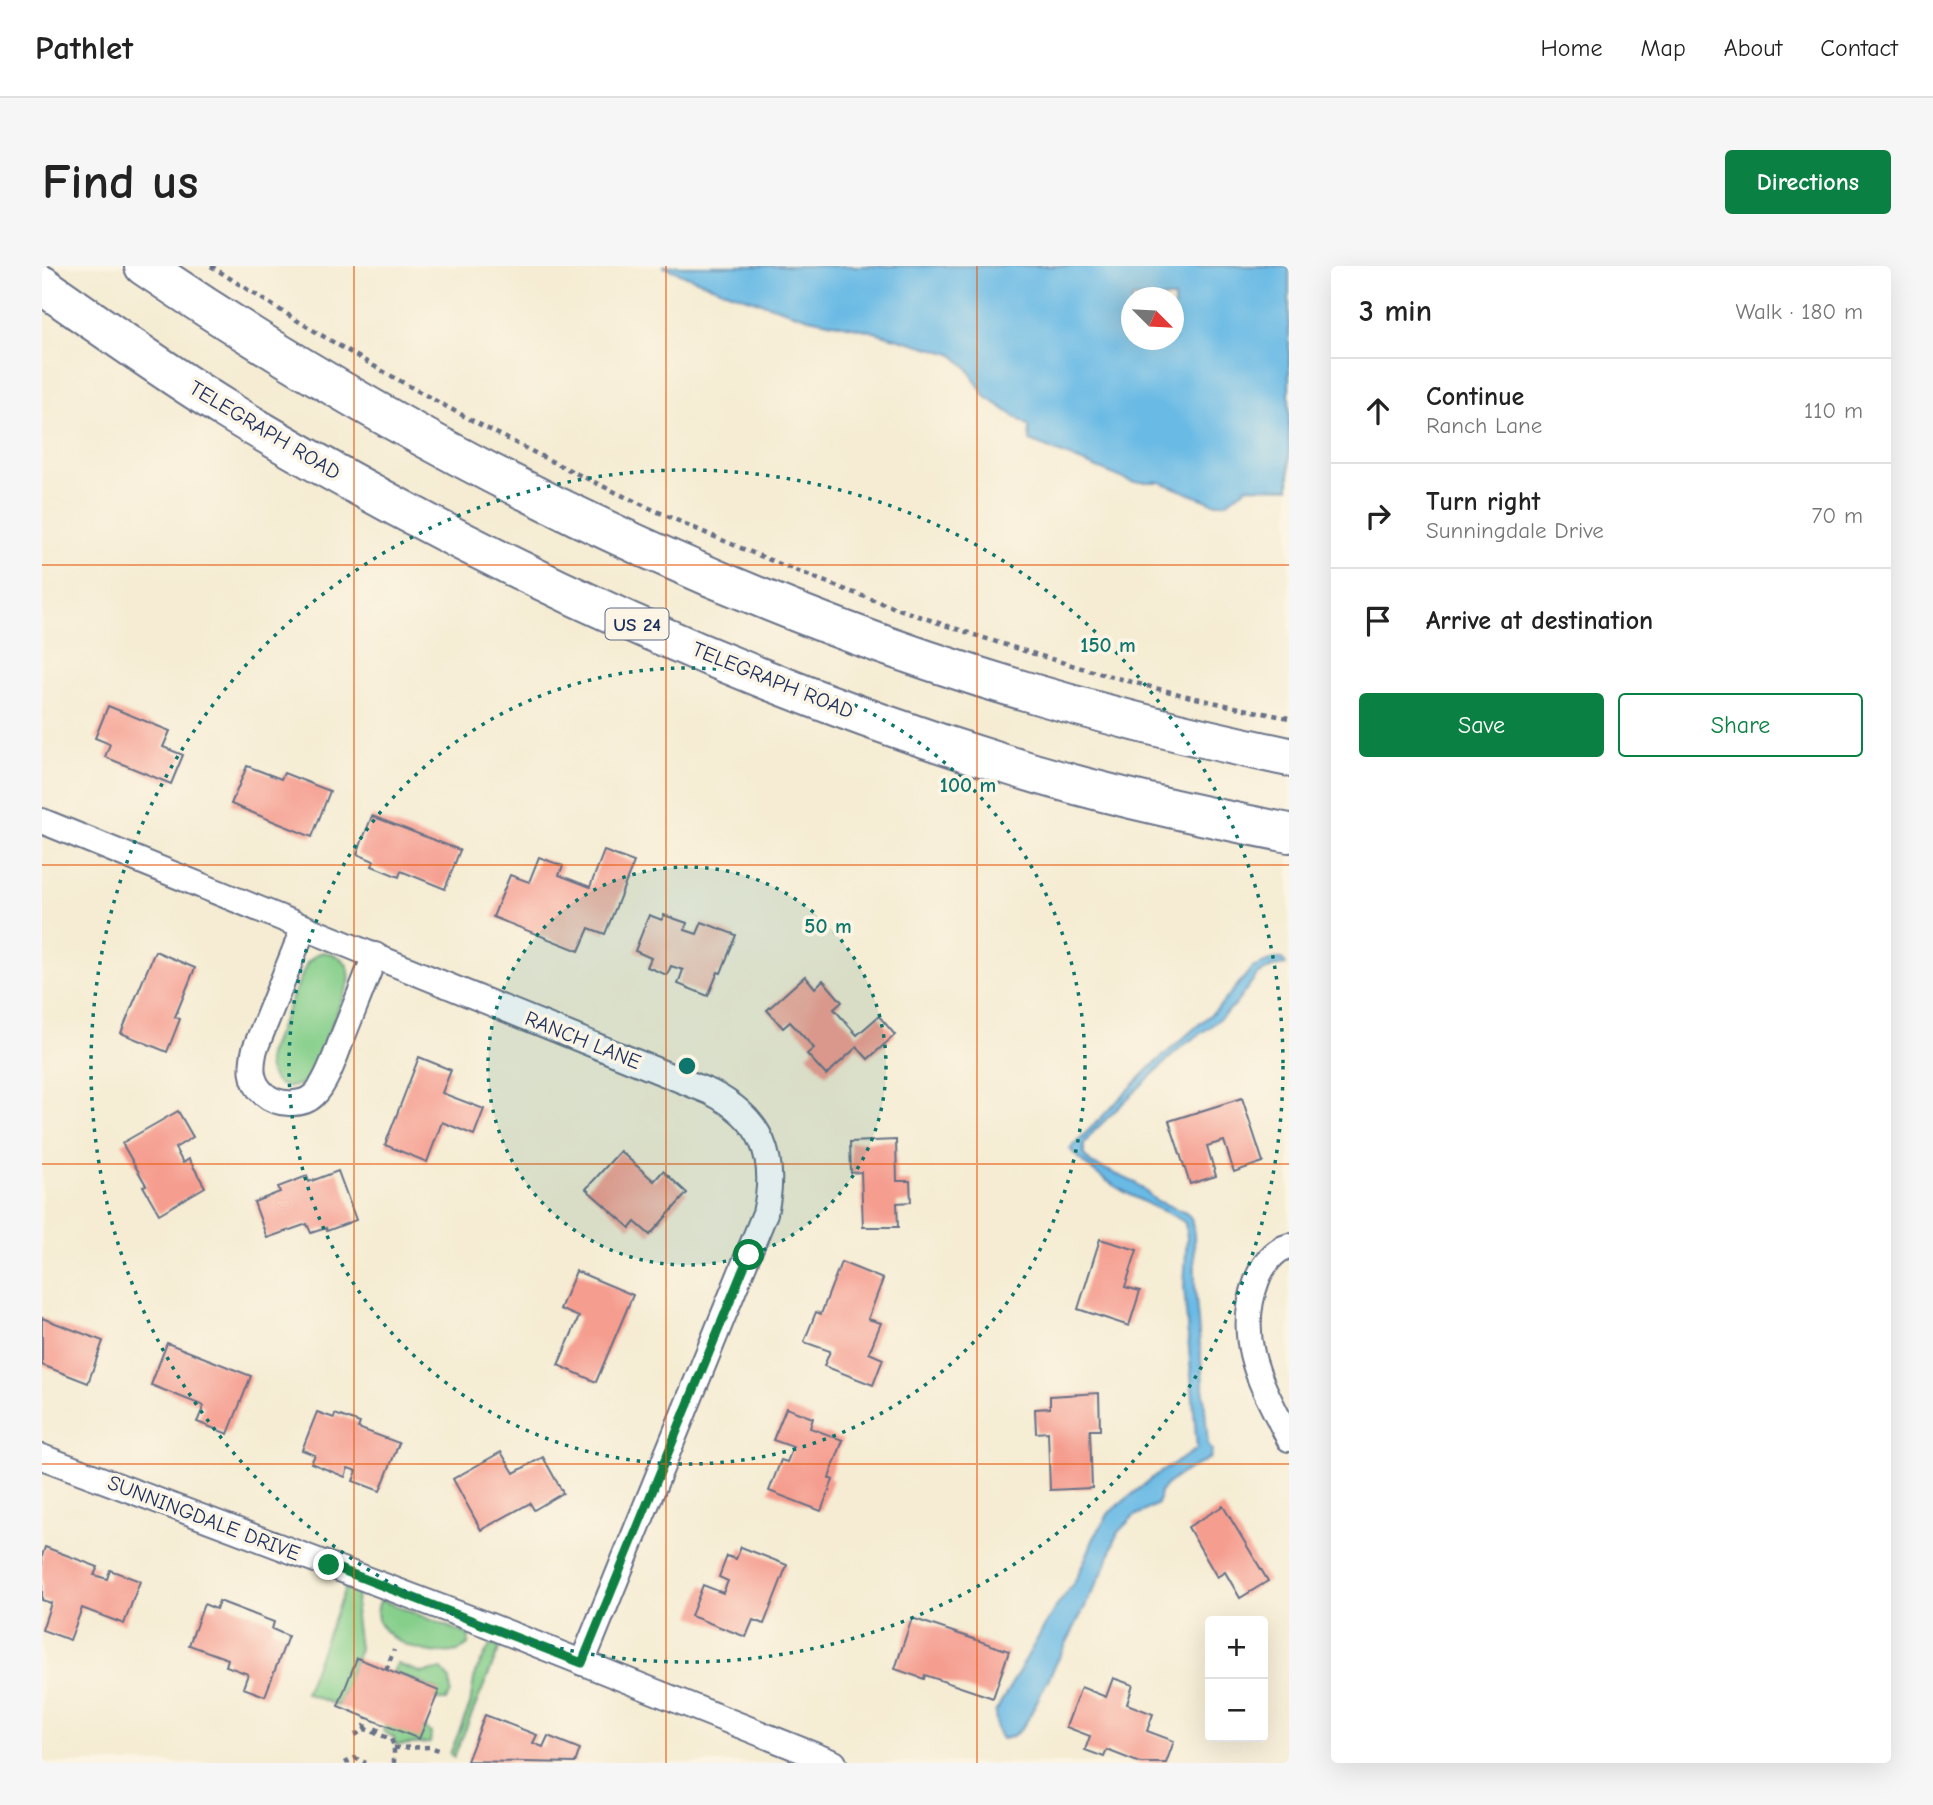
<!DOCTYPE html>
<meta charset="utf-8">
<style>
:root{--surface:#fff;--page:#f6f6f6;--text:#222;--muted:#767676;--line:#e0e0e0;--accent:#0b8043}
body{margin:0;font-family:"Comic Neue",sans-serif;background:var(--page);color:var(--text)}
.controls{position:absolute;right:21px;bottom:21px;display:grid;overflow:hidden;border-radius:7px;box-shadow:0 7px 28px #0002}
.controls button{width:63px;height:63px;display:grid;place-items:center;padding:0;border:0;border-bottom:2px solid var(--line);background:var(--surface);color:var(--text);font:35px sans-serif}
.compass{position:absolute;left:1079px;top:21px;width:63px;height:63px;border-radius:50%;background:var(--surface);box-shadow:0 7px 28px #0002;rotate:114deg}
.stop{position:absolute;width:21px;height:21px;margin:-16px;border:5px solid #0b8043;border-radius:50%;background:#fff}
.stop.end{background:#0b8043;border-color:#fff;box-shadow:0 2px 7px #0008}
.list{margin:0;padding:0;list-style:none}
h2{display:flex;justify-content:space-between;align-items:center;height:91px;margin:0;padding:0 28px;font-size:30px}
h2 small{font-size:23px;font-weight:400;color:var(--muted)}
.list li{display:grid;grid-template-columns:46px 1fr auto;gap:21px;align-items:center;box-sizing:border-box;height:105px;padding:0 28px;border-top:2px solid var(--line)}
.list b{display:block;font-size:26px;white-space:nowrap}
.list p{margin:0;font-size:23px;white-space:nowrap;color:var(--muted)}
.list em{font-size:23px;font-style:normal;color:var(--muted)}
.actions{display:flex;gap:14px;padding:21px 28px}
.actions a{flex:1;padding:16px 0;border:2px solid var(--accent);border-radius:7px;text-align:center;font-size:24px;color:var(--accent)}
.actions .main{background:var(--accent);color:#fff}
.icon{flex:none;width:38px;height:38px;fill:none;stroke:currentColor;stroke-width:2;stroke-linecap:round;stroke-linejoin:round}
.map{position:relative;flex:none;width:1247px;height:1497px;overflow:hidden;border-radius:7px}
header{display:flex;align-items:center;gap:42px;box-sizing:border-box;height:98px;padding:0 35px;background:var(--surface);border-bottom:2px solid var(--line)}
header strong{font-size:33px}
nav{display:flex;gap:38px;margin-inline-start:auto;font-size:24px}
.intro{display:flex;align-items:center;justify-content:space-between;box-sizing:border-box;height:168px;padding:0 42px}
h1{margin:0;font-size:49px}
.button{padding:18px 32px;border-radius:7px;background:var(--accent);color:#fff;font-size:24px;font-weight:700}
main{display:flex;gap:42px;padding:0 42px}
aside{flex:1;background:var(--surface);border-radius:7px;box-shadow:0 7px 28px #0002}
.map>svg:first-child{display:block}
.green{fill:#86cf8b;stroke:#507f74;stroke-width:2}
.water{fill:#69bae5;stroke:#4274a2;stroke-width:2;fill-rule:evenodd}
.building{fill:#f59e90}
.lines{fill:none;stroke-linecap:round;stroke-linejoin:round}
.minor-casing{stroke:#677187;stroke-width:28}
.trunk-casing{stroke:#677187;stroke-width:42}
.path{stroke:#677187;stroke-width:4.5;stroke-dasharray:5 5;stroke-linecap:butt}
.minor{stroke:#fff;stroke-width:24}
.trunk{stroke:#fff;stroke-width:38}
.route{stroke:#0b8043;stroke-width:9}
.grid{fill:none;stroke:#e8590c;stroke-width:2;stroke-opacity:0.55}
.ring{fill:none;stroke:#0f766e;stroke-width:3.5;stroke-dasharray:3.5 7}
.labels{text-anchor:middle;stroke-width:7;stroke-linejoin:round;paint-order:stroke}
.shield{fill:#fcf5e5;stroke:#5e6a86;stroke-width:2}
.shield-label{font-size:19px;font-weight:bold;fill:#1b2f5e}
.street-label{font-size:21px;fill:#1b2f5e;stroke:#fcf5e5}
.centre{fill:#0f766e;stroke:#fcf5e5;stroke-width:3.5}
.ring-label{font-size:21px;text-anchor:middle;font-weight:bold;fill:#0f766e;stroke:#fcf5e5;stroke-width:7;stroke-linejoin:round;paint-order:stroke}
</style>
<header>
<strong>Pathlet</strong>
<nav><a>Home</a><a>Map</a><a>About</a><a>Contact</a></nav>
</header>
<div class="intro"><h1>Find us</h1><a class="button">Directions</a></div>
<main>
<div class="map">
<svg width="1247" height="1497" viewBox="0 0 1247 1497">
<rect width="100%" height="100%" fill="#fcf5e5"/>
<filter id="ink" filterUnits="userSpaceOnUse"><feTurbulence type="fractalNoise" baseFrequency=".0143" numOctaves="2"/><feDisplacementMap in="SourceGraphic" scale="14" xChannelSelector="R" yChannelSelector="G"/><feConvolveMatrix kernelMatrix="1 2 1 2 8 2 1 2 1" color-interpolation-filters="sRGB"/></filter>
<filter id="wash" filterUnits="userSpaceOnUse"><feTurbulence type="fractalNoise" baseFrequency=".00686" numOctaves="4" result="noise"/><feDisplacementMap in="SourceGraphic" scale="28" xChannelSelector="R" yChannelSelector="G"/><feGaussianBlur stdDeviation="1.57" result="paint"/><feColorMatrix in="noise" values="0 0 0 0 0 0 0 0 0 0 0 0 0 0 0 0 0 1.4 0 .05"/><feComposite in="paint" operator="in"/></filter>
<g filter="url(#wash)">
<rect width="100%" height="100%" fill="#f5ecd3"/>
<!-- green -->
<g class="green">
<path d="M282 686C300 689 310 699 307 717L268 811C246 831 223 818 226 789L265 697 275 688Z"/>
<path d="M303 1322 315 1326 313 1351 317 1383 296 1440 263 1427Z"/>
<path d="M339 1334 427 1369 426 1379C404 1401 316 1373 339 1334Z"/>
<path d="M449 1378 458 1381 412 1491 408 1488 428 1439 433 1407Z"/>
<path d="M355 1398 380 1407 400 1403 408 1414 409 1427 404 1434H393L396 1424 351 1406Z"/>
<path d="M344 1459 382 1462 389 1467 388 1477 354 1479 352 1472 341 1465Z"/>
</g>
<!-- water -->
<g class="water">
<path d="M620 0H1247V222L1205 221 1184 237H1171L1118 216H1090L988 175 987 160 943 130 924 100 910 88 825 64 767 52 680 24ZM1090 32H1132V74H1090Z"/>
<path d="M1233 693H1240L1244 699 1230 701 1215 709 1193 739 1169 760 1139 781 1052 865 1042 878V889L1049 897 1094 917 1113 934 1144 947 1149 952 1152 967 1153 1019 1166 1179 1170 1184 1168 1192 1140 1207 1124 1219 1118 1226 1116 1238 1091 1251 1076 1266 1063 1301 986 1453C979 1464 973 1471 960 1473L955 1464 953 1447 1010 1347 1035 1312 1052 1272 1067 1247 1114 1209 1155 1183 1142 1020 1145 971 1143 957C1132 948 1116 944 1104 937 1077 924 1048 906 1028 883L1113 797 1177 741 1210 702Z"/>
</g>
<g id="blocks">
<!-- building -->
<g class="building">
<path d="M66 440 128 465 121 481 141 489 129 518 63 491 68 478 53 472Z"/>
<path d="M205 500 239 513 242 507 288 525 270 571 189 538Z"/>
<path d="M330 550 418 584 403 623 359 605 357 611 330 600 332 595 315 588Z"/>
<path d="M562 585 592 596 563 668 547 662 537 685 451 651 468 609 487 616 497 591 521 600 517 609 548 621Z"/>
<path d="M607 649 620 654 622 649 645 657 643 664 655 668 660 656 694 669 679 707 676 706 666 730 636 718 641 704 629 700 625 709 605 701 609 692 593 685Z"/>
<path d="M113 685 153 702 133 751 138 753 125 786 79 767Z"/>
<path d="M763 710 773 722 781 714 800 736 792 743 815 769 837 750 853 769 826 793 815 781 784 809 765 788 772 782 748 756 741 762 725 744Z"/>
<path d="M377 791 409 804 400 827 442 843 432 869 400 856 385 896 343 879Z"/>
<path d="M1200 832 1221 896 1192 906 1182 875 1165 880 1174 910 1148 918 1127 855Z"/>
<path d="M136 845 151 871 133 882 141 897 147 893 163 921 117 948 101 920 104 919 80 877Z"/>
<path d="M854 874 855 915H868L869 936 855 937 856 961H821L819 906 809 907 808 876Z"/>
<path d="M578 885 612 915 621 905 645 927 608 969 593 956 588 962 544 923Z"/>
<path d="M296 905 314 954 285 965 284 962 269 967 265 958 225 972 212 936 238 926 236 921 265 910 267 916Z"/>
<path d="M1058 973 1095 984 1083 1021 1098 1025 1087 1060 1036 1043Z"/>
<path d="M799 996 841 1013 826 1053 839 1057 827 1087 841 1093 831 1119 782 1100 788 1085 762 1076 774 1046 779 1048Z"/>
<path d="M534 1005 591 1029 554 1116 516 1099 537 1051 518 1043Z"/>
<path d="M0 1052 61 1075 46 1117 0 1099Z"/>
<path d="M125 1077 209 1110 186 1168 155 1156 162 1140 109 1119Z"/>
<path d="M1057 1127 1058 1164H1048L1050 1222 1008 1224 1006 1166 994 1167 993 1143 1008 1142V1130Z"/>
<path d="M744 1142 771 1152 768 1162 801 1174 787 1212 791 1214 779 1245 727 1225 739 1194 745 1196 751 1181 731 1174Z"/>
<path d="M275 1146 292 1152 293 1148 318 1157 316 1162 357 1177 338 1225 311 1215 315 1205 306 1202 303 1211 269 1197 273 1189 260 1184Z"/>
<path d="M459 1186 472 1207 501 1191 521 1227 492 1244 488 1237 439 1264 411 1213Z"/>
<path d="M1181 1240 1226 1315 1198 1332 1183 1306 1175 1311 1146 1261Z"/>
<path d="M3 1281 56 1301 52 1309 65 1313 68 1304 98 1315 82 1358 40 1342 28 1374 0 1364 9 1337 0 1334V1290Z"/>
<path d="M699 1281 745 1299 722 1358 711 1354 704 1371 649 1350 661 1319 681 1327 686 1315 677 1311 685 1290 694 1293Z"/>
<path d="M177 1335 232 1356 230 1363 246 1370 223 1430 201 1422 206 1408 184 1400 186 1393 147 1379 162 1338 174 1343Z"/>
<path d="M870 1352 967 1385 951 1432 883 1409 882 1413 853 1403Z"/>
<path d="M315 1392 397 1425 377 1473 296 1440Z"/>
<path d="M1071 1412 1091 1419 1085 1438 1111 1448 1105 1465 1132 1475 1124 1497H1098L1065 1484 1062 1491 1043 1484 1048 1470 1024 1461 1039 1421 1064 1431Z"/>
<path d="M443 1449 495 1469 491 1477 501 1481 506 1470 538 1483 533 1497 425 1495Z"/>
</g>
</g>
</g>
<g filter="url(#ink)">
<use href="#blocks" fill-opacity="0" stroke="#677187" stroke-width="2"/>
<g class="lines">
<defs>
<g id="minor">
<path d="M0 555 668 826C720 852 736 891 723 947L540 1397"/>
<path d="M262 661 213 783C209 800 208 816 222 828 234 839 260 841 272 829 284 818 293 791 299 775 310 747 322 718 333 689"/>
<path d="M1247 980C1232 984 1220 1000 1215 1014 1192 1075 1220 1119 1247 1173"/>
<path d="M0 1191 446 1359 792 1497"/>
</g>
<g id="trunk">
<path d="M102 0C317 146 550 269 793 361 940 417 1093 459 1247 491"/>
<path d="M0 19C60 61 120 104 183 143 239 178 298 210 357 242 552 347 760 436 972 501 1062 529 1155 549 1247 567"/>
</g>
</defs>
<!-- minor casing -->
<use href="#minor" class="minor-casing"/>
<!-- trunk casing -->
<use href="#trunk" class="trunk-casing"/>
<!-- path -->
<g class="path">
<path d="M169 0C408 156 667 283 939 371 1040 404 1142 432 1247 452"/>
<path d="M344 1404 352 1384"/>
<path d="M323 1463 324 1451"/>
<path d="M334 1466 338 1457"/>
<path d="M313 1469 323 1463 349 1473 352 1480V1497"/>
<path d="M352 1482 387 1481 397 1484"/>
<path d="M303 1497 313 1492 324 1497"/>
</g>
<!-- minor -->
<use href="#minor" class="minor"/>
<!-- trunk -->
<use href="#trunk" class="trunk"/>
</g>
</g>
<g class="lines" filter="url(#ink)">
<!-- route -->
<path class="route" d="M287 1299 540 1397 707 989"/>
</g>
<!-- grid -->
<path class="grid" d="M312 0V1497M624 0V1497M935 0V1497M0 299H1247M0 599H1247M0 898H1247M0 1198H1247"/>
<!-- distance rings -->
<circle cx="645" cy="800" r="199" fill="#0f766e" fill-opacity=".12"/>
<g class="ring">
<circle cx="645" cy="800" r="199"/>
<circle cx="645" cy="800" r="398"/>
<circle cx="645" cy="800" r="596"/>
</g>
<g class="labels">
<!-- shield labels -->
<rect class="shield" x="563.5" y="342.5" width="63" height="31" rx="5"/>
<g class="shield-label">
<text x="595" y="365">US 24</text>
</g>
<!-- street labels -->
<g class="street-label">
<text transform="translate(223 164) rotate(31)" y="7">TELEGRAPH ROAD</text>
<text transform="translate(731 414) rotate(22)" y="7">TELEGRAPH ROAD</text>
<text transform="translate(541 774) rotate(22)" y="7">RANCH LANE</text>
<text transform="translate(162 1252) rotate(21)" y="7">SUNNINGDALE DRIVE</text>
</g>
</g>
<circle cx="645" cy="800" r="10" class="centre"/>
<g class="ring-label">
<text x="1066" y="386">150 m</text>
<text x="926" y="526">100 m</text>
<text x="786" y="667">50 m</text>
</g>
</svg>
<div class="controls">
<button>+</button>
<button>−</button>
</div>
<svg class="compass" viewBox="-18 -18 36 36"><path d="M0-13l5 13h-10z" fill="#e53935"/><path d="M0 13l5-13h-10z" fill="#767676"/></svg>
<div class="stop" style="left:707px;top:989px"></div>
<div class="stop end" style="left:287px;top:1299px"></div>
</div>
<aside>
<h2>3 min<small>Walk · 180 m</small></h2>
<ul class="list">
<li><svg class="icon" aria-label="ahead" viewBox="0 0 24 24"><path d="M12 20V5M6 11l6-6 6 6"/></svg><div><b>Continue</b><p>Ranch Lane</p></div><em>110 m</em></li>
<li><svg class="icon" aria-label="right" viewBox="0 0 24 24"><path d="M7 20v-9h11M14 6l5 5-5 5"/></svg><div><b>Turn right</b><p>Sunningdale Drive</p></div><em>70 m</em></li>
<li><svg class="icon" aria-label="arrive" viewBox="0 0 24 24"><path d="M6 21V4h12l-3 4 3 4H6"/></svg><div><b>Arrive at destination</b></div></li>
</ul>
<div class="actions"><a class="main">Save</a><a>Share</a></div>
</aside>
</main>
